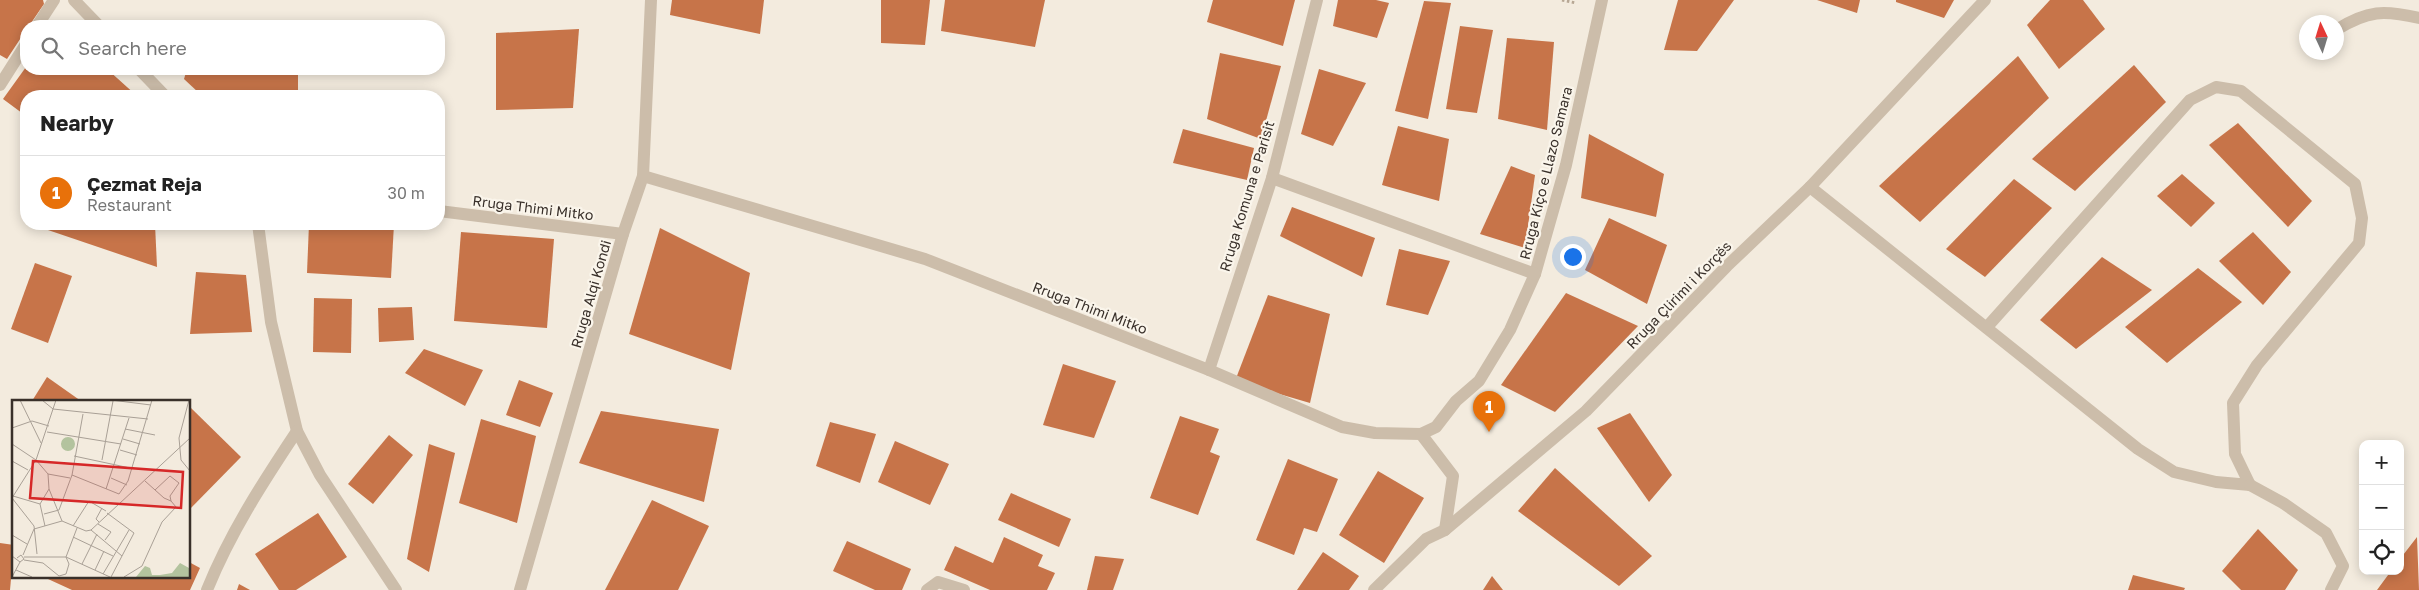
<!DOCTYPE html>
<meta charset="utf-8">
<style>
:root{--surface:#fff;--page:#f6f6f6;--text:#222;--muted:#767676;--line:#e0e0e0;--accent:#1e515b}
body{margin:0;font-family:"Golos Text",sans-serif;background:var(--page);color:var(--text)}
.controls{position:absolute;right:15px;bottom:15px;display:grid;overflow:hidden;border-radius:10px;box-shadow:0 2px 12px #0003}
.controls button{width:45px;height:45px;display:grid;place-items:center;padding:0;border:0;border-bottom:1px solid var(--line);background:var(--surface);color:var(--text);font:25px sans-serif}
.compass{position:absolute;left:2299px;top:15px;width:45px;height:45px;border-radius:50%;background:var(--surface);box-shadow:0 2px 12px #0003;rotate:356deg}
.you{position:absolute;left:1572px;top:256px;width:18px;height:18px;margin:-12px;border:4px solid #fff;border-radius:50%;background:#1a73e8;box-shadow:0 0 0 8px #1a73e833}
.badge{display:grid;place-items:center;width:32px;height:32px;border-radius:50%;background:var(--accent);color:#fff;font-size:16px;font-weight:700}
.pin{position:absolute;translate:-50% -41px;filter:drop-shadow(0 1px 2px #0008)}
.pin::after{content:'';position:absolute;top:26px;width:18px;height:15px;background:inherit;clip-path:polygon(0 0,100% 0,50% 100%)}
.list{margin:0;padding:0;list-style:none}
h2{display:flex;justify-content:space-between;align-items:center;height:65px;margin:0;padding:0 20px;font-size:21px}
h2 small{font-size:16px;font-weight:400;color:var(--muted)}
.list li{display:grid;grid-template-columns:32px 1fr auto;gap:15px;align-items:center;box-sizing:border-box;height:75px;padding:0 20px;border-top:1px solid var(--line)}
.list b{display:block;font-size:19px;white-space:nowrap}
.list p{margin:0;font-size:16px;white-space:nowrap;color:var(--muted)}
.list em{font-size:16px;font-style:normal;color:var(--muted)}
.icon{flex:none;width:28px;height:28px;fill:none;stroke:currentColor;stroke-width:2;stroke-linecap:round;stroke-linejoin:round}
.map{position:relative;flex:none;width:2419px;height:590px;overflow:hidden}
.search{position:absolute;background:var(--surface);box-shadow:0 2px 12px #0003;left:20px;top:20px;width:425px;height:55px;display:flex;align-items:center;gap:12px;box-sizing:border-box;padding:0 18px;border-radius:20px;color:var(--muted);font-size:19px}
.panel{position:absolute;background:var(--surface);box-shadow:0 2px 12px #0003;left:20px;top:90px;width:425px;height:140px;border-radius:20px}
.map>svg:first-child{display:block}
.building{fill:#c77449}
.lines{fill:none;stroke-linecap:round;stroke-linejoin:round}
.path{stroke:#b7a794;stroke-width:3;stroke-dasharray:2.5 2.5;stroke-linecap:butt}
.street{stroke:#ccbdaa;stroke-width:12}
.labels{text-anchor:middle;stroke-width:4.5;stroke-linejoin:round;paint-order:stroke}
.street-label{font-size:14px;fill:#39302a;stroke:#faf5eb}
.inset-road{fill:none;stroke:#a9a096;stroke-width:1}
.view{fill:#d62828;fill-opacity:0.15;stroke:#d62828;stroke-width:2.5}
.inset-edge{fill:none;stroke:#39302a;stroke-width:2.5}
</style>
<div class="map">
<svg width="2419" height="590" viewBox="0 0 2419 590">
<rect width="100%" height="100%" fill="#f3ebde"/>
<!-- building -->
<g class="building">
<path d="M0 0H43L44 4 29 26H26V30L7 59 0 55Z"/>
<path d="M672 0H764L760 34 670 15Z"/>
<path d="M881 0H930L925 45 881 43Z"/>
<path d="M945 0H1045L1035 47 941 31Z"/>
<path d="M1213 0H1295L1283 46 1207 22Z"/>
<path d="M1338 0H1376L1389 3 1377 38 1333 26Z"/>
<path d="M1678 0H1734L1697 51 1664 50Z"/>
<path d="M1817 0H1860L1857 13Z"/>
<path d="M1896 0H1954L1944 18 1896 2Z"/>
<path d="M2050 0H2083L2105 29 2059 69 2027 25Z"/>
<path d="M1424 1 1451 3 1428 119 1395 111Z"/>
<path d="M1460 26 1493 30 1477 113 1446 109Z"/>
<path d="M579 29 573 108 496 110V33Z"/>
<path d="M1507 38 1554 42 1547 130 1498 119Z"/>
<path d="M1220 53 1281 66 1261 139 1207 119Z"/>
<path d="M2018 56 2049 98 1920 222 1879 186Z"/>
<path d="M2134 65 2166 102 2075 191 2032 159Z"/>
<path d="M26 67V69H107L137 96H77L69 90 65 96H26V116L3 99Z"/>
<path d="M187 69H298V92L200 94 184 79Z"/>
<path d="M1319 69 1366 83 1333 146 1301 134Z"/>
<path d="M2238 123 2312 201 2288 227 2209 145Z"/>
<path d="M1398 126 1449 139 1439 201 1382 185Z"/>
<path d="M1183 129 1254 148 1247 180 1173 163Z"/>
<path d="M1589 134 1664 174 1656 217 1581 198Z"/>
<path d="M1511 166 1535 175 1525 248 1480 234Z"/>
<path d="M2182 174 2215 203 2191 227 2157 196Z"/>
<path d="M2014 179 2052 208 1985 277 1946 249Z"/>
<path d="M1292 207 1375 238 1362 277 1280 236Z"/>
<path d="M1609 218 1667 245 1647 304 1585 270Z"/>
<path d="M47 224H155L157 267 45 229Z"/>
<path d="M309 224H394L391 278 307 273Z"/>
<path d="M660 228 750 273 731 370 629 334Z"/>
<path d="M461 232 554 239 547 328 454 321Z"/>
<path d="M2253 232 2291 272 2263 305 2219 261Z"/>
<path d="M1399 249 1450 261 1428 315 1386 305Z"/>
<path d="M2102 257 2152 290 2076 349 2040 320Z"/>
<path d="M35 263 72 276 48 343 11 329Z"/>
<path d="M2198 268 2242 302 2167 363 2125 327Z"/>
<path d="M196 272 246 275 252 332 190 334Z"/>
<path d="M1566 293 1638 326 1555 412 1501 385Z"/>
<path d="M1268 295 1330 314 1310 403 1235 381Z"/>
<path d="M314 298 352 299 351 353 313 352Z"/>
<path d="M412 307 414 340 379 342 378 308Z"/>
<path d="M424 349 483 370 465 406 405 373Z"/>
<path d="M1063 364 1116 381 1094 438 1043 425Z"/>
<path d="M47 377 81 401H32Z"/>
<path d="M519 380 553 393 540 427 506 415Z"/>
<path d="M191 408 241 457 189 510V410Z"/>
<path d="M601 411 719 429 704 502 579 463Z"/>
<path d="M1630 413 1672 475 1649 502 1597 428Z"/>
<path d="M1180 416 1219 429 1210 452 1220 456 1198 515 1150 498Z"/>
<path d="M481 419 536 436 517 523 459 503Z"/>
<path d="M830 422 876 434 860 483 816 466Z"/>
<path d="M389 435 413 455 373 504 348 484Z"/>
<path d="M895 441 949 464 930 505 878 482Z"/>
<path d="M429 444 455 453 429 572 407 559Z"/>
<path d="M1288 459 1338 479 1317 532 1304 528 1294 555 1256 540Z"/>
<path d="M1555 468 1652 556 1619 586 1518 511Z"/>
<path d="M1378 471 1424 498 1384 563 1339 535Z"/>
<path d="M1011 493 1071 519 1059 547 998 520Z"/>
<path d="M652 500 709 526 678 590H605Z"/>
<path d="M318 513 347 557 296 590H279L255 554Z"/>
<path d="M2258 529 2298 570 2285 590H2241L2222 571Z"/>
<path d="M1004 537 1043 555 1038 566 1055 573 1047 590H990L944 570 955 546 993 563Z"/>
<path d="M2417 537 2419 590H2377L2391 571H2400V559Z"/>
<path d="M847 541 911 569 902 590H875L833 571Z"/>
<path d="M0 543 14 545 10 590H0Z"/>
<path d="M1323 552 1359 576 1349 590H1297Z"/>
<path d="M1095 556 1124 559 1113 590H1087Z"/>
<path d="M189 562 200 568 190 590H72L48 579 49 576H189Z"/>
<path d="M2133 575 2185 588 2184 590H2128Z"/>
<path d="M1492 576 1503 590H1483Z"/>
<path d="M239 584 250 590H237Z"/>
</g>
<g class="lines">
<!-- path -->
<path class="path" d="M1562 0 1576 3"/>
<!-- street -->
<g class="street">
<path d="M74 0 99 26"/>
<path d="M37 26 54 0"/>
<path d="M2336 30C2368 10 2384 10 2419 18"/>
<path d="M139 69 165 96"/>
<path d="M0 85 26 44"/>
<path d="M643 176 925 259 1209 370 1342 427 1375 433 1421 434 1436 427 1456 401 1479 381 1510 330 1535 274 1566 165 1602 0"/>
<path d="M1272 178 1535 274"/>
<path d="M1810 187 2138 449 2174 472 2216 482 2250 485 2235 454 2233 403 2257 365 2359 243 2362 218 2355 184 2241 91 2216 87 2190 100 1987 327"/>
<path d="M439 211 623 234"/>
<path d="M258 224 271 322 297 431 320 475 396 590"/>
<path d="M1209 370 1272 178 1317 0"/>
<path d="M1421 434 1453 476 1445 530"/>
<path d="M2250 485 2283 503 2326 533 2343 566 2331 590"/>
<path d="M207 590C230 533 263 482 297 431"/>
<path d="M520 590 623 234 643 176 651 0"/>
<path d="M927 590 938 582 964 590"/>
<path d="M1374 590 1426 539 1445 530 1586 411 1727 266 1810 187 1985 0"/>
</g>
</g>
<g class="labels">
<!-- street labels -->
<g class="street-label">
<text transform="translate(1546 173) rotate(-76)" y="5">Rruga Kiço e Llazo Samara</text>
<text transform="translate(1247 196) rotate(-73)" y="5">Rruga Komuna e Parisit</text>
<text transform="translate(533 208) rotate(7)" y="5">Rruga Thimi Mitko</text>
<text transform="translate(591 294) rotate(-74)" y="5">Rruga Alqi Kondi</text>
<text transform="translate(1679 295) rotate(-46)" y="5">Rruga Çlirimi i Korçës</text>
<text transform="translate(1090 308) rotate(21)" y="5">Rruga Thimi Mitko</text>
</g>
</g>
<!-- overview -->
<g transform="translate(12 400)">
<rect width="178" height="178" fill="#f3ebde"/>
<path d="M49 44a7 7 0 1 1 14 0a7 7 0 1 1-14 0ZM168 163 177 168V177H124L133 166 138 168 140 175H148L160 173Z" fill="#b3c39e"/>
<path class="inset-road" d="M8 0 29 43M30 0 41 9 136 19M99 0 139 5M177 0 167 38 169 60 178 71M0 28 20 21 37 26M113 29 143 35M35 32 109 44M111 39 128 44M0 44 24 60 36 74 37 89 50 121M108 50 125 55M62 56 118 68M90 60 101 1M0 61 16 70M36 74 58 78M60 75 107 94M99 78 115 85M133 81 152 98 159 101 158 96 167 83 158 76 143 90M94 89 117 18M107 94 116 81 140 0M1 96 28 104M0 98 24 60 44 0M0 98 22 126 25 154M28 104 33 126M28 104 37 89M95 113 122 133 99 177M32 114 47 110 60 75 71 14M50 121 74 131 79 130 178 38M87 122 84 119 90 108M86 124 99 132 93 140M61 126 77 101 94 111M65 128 54 157 98 177M79 130 110 156M0 135 15 144M61 137 101 156M11 155 22 129 50 121M0 156 8 162 12 159 9 155 5 158M12 157H54L57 164 54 174M12 160 31 163 47 176 54 174M70 164 85 134M4 170 20 177M83 170 92 151M91 174 117 130M0 177 8 162M112 177 130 166 150 122 164 107 159 101"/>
<path class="view" d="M21 61 171 72 169 108 18 98Z"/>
<rect width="178" height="178" class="inset-edge"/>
</g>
</svg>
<div class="controls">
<button>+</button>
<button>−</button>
<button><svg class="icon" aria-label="locate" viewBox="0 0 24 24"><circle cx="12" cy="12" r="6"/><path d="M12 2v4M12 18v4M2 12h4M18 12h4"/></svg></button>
</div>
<svg class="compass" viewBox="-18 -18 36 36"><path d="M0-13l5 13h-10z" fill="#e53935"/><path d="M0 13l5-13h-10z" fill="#767676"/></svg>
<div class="you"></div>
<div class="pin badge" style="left:1489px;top:432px;background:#e8710a">1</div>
<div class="search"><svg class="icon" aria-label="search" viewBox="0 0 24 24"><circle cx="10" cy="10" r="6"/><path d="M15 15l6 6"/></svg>Search here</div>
<section class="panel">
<h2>Nearby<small></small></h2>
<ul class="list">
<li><span class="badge" style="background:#e8710a">1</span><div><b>Çezmat Reja</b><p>Restaurant</p></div><em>30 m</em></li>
</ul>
</section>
</div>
